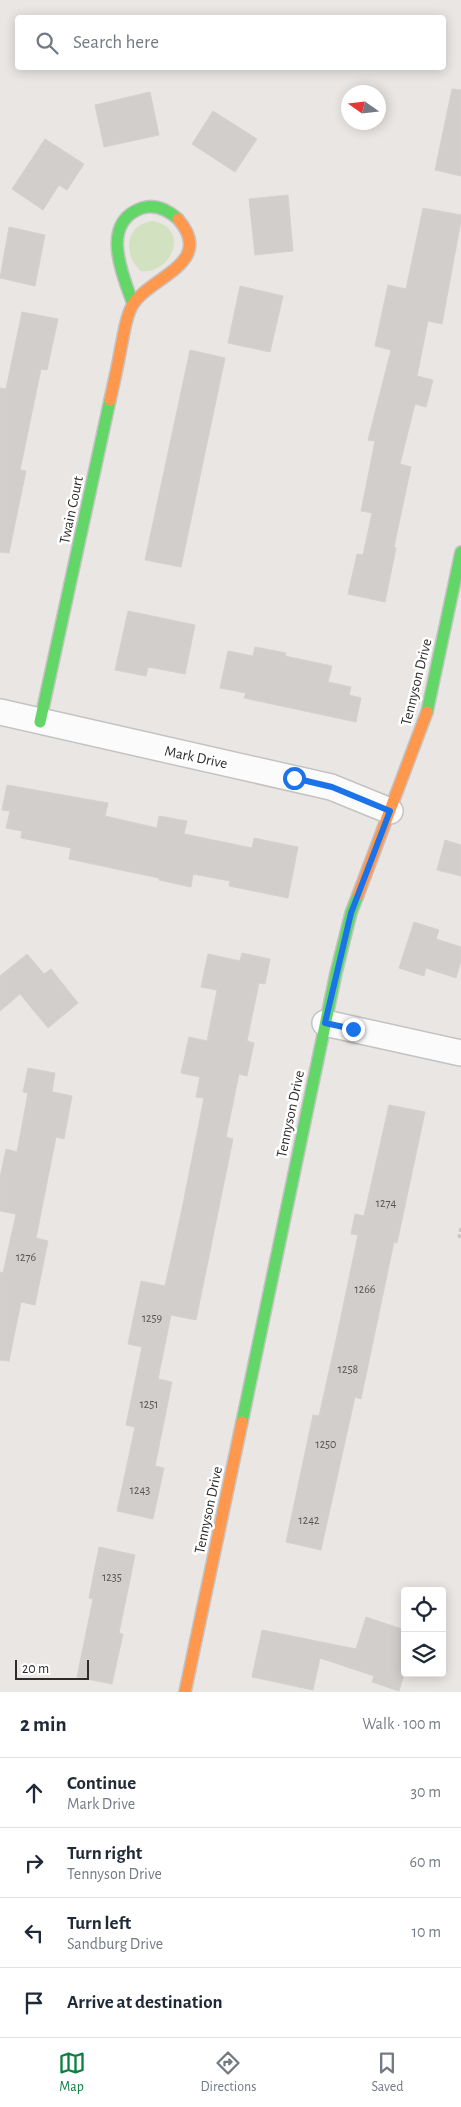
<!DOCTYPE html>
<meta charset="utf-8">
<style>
:root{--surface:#fff;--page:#f2f2f3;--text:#1f2937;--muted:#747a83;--line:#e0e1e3;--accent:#0b8043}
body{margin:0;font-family:"Alegreya Sans",sans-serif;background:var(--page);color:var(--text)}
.controls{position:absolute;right:15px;bottom:15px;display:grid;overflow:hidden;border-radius:5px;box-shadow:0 2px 12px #0003}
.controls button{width:45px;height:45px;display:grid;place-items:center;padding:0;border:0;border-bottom:1px solid var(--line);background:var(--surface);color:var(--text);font:25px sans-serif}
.compass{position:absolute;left:341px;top:85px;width:45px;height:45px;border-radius:50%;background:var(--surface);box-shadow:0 2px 12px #0003;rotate:284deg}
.scale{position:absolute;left:15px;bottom:12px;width:74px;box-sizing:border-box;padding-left:5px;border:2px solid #2c2c2c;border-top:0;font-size:14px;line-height:18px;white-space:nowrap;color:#2c2c2c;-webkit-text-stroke:4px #fff;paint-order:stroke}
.stop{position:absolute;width:15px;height:15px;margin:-11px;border:4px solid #1a73e8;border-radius:50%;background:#fff}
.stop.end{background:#1a73e8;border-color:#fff;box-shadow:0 1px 5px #0008}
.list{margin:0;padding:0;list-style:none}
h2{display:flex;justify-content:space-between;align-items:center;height:65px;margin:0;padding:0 20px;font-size:21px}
h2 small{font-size:16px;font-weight:400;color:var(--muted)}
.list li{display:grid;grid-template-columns:32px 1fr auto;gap:15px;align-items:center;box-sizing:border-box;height:70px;padding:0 20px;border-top:1px solid var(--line)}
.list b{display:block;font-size:19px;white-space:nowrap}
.list p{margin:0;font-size:16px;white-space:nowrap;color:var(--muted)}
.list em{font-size:16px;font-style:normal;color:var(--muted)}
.icon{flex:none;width:28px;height:28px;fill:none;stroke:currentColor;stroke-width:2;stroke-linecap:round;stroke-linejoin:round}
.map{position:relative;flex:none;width:461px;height:1692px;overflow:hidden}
.search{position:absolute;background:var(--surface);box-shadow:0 2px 12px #0003;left:15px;right:15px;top:15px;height:55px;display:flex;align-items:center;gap:12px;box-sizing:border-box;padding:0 18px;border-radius:5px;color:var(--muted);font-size:19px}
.sheet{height:345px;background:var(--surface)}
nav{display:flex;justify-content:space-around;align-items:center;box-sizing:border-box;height:70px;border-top:1px solid var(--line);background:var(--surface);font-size:14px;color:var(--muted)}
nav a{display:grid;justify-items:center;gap:2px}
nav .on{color:var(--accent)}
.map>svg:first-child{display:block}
.green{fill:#d2e1bf}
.building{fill:#d1cecc;stroke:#d4d2cf}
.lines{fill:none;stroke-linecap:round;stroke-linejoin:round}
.street-casing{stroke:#c4c3c3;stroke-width:28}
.fast-casing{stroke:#c4c3c3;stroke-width:14}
.slow-casing{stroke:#c4c3c3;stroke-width:14}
.path{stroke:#c7c7c6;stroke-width:3;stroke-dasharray:4 2.5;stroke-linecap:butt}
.street{stroke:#fcfbfb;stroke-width:25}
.fast{stroke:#63d668;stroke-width:11}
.slow{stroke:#ff974d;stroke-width:11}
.route{stroke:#1a73e8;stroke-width:6}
.labels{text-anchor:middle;stroke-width:5;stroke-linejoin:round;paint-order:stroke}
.number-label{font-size:12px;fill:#565555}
.street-label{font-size:15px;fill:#2c2c2c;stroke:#fff}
</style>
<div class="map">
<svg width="461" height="1692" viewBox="0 0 461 1692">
<rect width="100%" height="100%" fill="#e9e6e3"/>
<!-- green -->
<path class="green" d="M153 221C192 229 170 275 141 271 123 256 124 224 153 221Z"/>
<!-- building -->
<g class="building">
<path d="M452 89 461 90V176L435 170Z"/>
<path d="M150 92 159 135 104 147 95 105Z"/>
<path d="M213 111 257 139 235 172 192 144Z"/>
<path d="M45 139 84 164 67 190 59 185 43 210 12 189Z"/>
<path d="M288 195 293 251 255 255 249 199Z"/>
<path d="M423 208 461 215V221L442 324 428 321 417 376 433 380 426 407 415 404 400 464 411 467 394 547 396 548 385 602 348 594 357 554 363 555 372 513 361 511 375 441 368 440 391 350 375 346 388 285 406 289Z"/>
<path d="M9 227 45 235 35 286 0 278Z"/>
<path d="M240 286 283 296 270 352 228 343Z"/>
<path d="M22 312 58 319 47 370 41 369 20 470 26 471 9 553 0 552V388L6 389Z"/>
<path d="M190 350 225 358 181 567 145 560Z"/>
<path d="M128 611 195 625 185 674 148 667 146 676 115 670Z"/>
<path d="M255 647 286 653 285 656 332 666 328 682 351 687 349 695 361 698 356 722 244 698 246 693 220 688 228 651 253 656Z"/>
<path d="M7 785 108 803 105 816 157 828 159 816 187 821 184 834 252 848 254 838 298 847 288 898 229 886 230 881 193 874 191 887 159 880V878L69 859 71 848 21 838 22 831 6 828 10 811 2 810Z"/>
<path d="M445 840 461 845V876L437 870Z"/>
<path d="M414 922 439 930 436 939 461 947V961L456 978 426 968 424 976 399 968Z"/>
<path d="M242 953 270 959 265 984 259 983 247 1041 254 1043 247 1076 239 1074 226 1137 233 1139 196 1320 171 1315 158 1379 172 1382 155 1466 164 1468 153 1519 117 1511 135 1427 126 1425 142 1347 128 1344 141 1281 165 1286 182 1209 204 1098 196 1097 200 1077 181 1073 189 1037 207 1041 217 990 201 987 208 954 240 961Z"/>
<path d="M27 954 44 974 51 969 78 1003 48 1028 20 994 0 1011V976Z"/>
<path d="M28 1068 55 1073 52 1092 72 1096 64 1139 56 1137 36 1238 48 1241 35 1305 21 1302 9 1361 0 1360V1272L3 1273 16 1214 0 1211V1177L6 1149 17 1152 28 1093 23 1092Z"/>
<path d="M389 1105 425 1112 397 1243 394 1242 361 1399 355 1397 321 1550 286 1542 313 1415 319 1416 336 1340 358 1235 351 1234 355 1214 364 1216Z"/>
<path d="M99 1547 135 1555 119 1633 123 1634 112 1684 77 1677 93 1599 89 1598Z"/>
<path d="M366 1617 405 1630 400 1644 405 1646V1672L399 1691 372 1682 374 1676 320 1658 313 1690 252 1677 262 1630 356 1649Z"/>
</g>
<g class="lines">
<defs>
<g id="street">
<path d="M0 712 331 787 390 811"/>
<path d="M325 1023 461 1053"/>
</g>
<g id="fast">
<path d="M133 304C123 275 99 223 142 208 155 204 168 210 178 219"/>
<path d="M427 712 461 552"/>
<path d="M40 722 110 400"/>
<path d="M242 1422 336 973 351 913 358 895"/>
</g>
<g id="slow">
<path d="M110 400C114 382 118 365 121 347 124 334 125 319 132 306 148 277 217 264 178 219"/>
<path d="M358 895 427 712"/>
<path d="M185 1692 242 1422"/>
</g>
</defs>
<!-- street casing -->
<use href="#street" class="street-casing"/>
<!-- fast casing -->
<use href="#fast" class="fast-casing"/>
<!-- slow casing -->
<use href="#slow" class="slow-casing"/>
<!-- path -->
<path class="path" d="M461 1228 459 1236 461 1238"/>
<!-- street -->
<use href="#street" class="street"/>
<!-- fast -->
<use href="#fast" class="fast"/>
<!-- slow -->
<use href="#slow" class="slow"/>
</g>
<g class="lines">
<!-- route -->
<path class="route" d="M294 778 332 787 390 811 351 913 325 1023 353 1029"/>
</g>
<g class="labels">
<!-- number labels -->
<g class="number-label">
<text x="386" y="1207">1274</text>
<text x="26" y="1261">1276</text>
<text x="365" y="1293">1266</text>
<text x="152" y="1322">1259</text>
<text x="348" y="1373">1258</text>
<text x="149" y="1408">1251</text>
<text x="326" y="1448">1250</text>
<text x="140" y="1494">1243</text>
<text x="309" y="1524">1242</text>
<text x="112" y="1581">1235</text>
</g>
<!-- street labels -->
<g class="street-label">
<text transform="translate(71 510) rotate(-78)" y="5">Twain Court</text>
<text transform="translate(416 682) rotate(-76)" y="5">Tennyson Drive</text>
<text transform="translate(196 757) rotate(12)" y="5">Mark Drive</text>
<text transform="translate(290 1114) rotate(-78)" y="5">Tennyson Drive</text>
<text transform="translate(208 1510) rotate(-78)" y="5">Tennyson Drive</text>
</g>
</g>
</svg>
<div class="controls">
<button><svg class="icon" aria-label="locate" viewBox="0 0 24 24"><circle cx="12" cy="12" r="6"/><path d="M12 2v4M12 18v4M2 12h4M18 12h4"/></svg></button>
<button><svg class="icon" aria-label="layers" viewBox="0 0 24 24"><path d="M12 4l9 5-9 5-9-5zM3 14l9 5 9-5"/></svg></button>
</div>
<svg class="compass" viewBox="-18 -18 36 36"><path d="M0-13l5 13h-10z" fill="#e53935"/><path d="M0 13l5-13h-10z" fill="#747a83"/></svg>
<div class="scale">20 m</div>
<div class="stop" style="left:294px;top:778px"></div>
<div class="stop end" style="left:353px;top:1029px"></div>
<div class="search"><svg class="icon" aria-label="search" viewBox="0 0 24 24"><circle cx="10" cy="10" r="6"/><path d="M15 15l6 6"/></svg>Search here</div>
</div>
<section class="sheet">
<h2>2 min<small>Walk · 100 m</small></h2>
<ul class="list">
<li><svg class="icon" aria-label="ahead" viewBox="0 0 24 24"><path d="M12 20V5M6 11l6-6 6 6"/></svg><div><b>Continue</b><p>Mark Drive</p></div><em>30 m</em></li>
<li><svg class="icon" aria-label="right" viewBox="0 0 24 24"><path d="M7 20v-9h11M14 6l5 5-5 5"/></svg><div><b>Turn right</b><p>Tennyson Drive</p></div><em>60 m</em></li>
<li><svg class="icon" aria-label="left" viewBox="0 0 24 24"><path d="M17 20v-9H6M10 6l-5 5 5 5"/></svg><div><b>Turn left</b><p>Sandburg Drive</p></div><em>10 m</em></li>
<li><svg class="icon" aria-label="arrive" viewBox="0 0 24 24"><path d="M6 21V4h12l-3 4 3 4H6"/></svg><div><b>Arrive at destination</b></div></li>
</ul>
</section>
<nav>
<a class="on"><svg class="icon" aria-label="map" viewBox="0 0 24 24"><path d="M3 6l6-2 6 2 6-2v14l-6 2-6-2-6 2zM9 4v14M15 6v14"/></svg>Map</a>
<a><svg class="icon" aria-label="directions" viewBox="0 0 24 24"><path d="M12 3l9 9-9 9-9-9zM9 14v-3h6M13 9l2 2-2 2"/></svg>Directions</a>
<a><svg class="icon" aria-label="saved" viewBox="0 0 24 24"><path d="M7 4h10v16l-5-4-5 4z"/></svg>Saved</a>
</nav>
